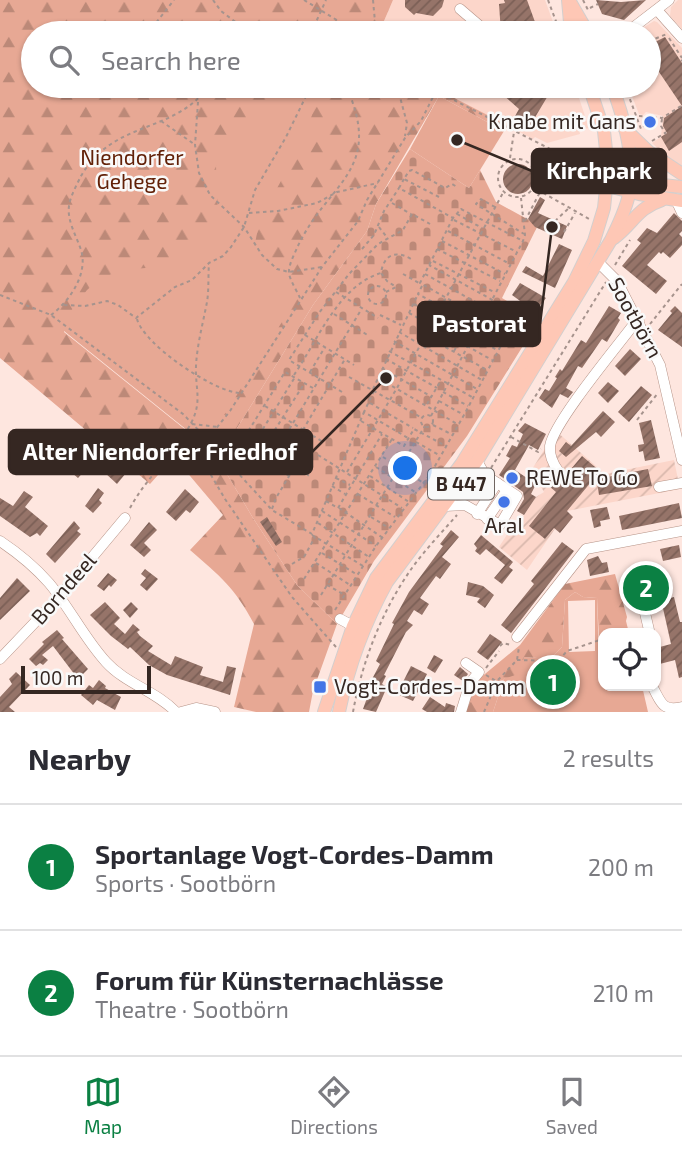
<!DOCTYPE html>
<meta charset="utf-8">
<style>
:root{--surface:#fff;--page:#f7f7f7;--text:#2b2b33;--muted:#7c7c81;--line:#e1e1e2;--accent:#0b8043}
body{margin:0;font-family:"Exo 2",sans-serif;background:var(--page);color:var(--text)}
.controls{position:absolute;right:21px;bottom:21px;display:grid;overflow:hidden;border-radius:14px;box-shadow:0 2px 5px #0004}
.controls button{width:63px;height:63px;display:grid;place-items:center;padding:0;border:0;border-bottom:2px solid var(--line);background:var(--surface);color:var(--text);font:35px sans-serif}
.scale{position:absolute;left:21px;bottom:18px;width:130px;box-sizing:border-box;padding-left:7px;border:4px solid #352722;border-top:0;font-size:19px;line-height:24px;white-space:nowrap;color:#352722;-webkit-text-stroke:5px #f9f9f9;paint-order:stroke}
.you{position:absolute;left:406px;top:469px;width:24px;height:24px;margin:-18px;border:5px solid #fff;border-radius:50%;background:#1a73e8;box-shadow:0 0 0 10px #1a73e833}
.badge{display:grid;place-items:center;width:46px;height:46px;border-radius:50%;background:var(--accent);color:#fff;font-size:23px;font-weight:700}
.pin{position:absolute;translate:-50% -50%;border:4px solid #fff;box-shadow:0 2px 7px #0006}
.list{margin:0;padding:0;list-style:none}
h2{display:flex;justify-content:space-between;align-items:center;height:91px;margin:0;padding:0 28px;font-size:30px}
h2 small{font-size:23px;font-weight:400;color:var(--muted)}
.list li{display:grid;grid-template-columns:46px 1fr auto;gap:21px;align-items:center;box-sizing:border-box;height:126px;padding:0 28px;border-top:2px solid var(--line)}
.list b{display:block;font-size:26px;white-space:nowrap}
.list p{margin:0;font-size:23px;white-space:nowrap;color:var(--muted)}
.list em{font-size:23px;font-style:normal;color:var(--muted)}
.icon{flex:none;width:38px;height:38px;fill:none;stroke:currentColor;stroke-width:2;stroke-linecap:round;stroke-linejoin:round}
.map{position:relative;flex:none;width:682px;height:712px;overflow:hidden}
.search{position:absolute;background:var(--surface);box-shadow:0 2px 5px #0004;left:21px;right:21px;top:21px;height:77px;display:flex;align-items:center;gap:18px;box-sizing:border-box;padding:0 24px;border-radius:38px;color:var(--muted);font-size:26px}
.sheet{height:343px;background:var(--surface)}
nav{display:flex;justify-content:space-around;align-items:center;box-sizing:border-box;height:98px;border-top:2px solid var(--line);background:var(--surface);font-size:19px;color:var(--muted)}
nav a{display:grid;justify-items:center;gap:4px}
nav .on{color:var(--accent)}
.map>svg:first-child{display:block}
.built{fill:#fcd6ca}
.industrial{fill:url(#industrial-furrows)}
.green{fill:#e7a894;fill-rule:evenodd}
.forest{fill:url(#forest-firs)}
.cemetery{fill:url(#cemetery-stones)}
.building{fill:url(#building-hatch)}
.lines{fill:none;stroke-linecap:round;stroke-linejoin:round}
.minor-casing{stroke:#b69387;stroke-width:11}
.major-casing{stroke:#d3cfce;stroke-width:14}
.path{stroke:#a6938d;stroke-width:2;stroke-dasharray:3.5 3.5;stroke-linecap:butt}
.minor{stroke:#fff;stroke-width:10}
.major{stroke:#fec7b5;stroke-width:12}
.poi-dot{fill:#4375e6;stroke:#f9f9f9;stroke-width:2.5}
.labels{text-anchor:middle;stroke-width:5;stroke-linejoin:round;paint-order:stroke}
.shield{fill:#f9f9f9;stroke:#706662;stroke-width:2}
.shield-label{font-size:19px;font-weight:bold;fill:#352722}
.poi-label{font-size:21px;fill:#352722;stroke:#f9f9f9;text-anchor:start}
.park-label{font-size:21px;fill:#622108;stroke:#f9f9f9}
.street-label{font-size:21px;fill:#352722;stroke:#f9f9f9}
.leader{fill:none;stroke:#352722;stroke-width:2.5}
.callout-dot{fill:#352722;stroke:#f9f9f9;stroke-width:2.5}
.callout{fill:#352722;stroke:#352722;stroke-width:2.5}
.callout-label{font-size:23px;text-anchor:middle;font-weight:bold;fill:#fff}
</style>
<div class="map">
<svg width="682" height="712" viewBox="0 0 682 712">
<defs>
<pattern id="industrial-furrows" width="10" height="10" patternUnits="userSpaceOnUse" patternTransform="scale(1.75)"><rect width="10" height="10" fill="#fcd6ca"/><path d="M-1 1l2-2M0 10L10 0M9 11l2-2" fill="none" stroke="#d9b8ad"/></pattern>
<pattern id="forest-firs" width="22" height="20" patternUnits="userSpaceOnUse" patternTransform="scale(1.75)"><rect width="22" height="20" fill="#e7a894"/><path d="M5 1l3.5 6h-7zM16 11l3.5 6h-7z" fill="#bc8978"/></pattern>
<pattern id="cemetery-stones" width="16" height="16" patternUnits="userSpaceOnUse" patternTransform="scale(1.75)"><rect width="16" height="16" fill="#e7a894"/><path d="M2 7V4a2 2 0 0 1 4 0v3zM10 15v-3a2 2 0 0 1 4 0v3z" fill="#bc8978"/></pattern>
<pattern id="building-hatch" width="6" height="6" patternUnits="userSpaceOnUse" patternTransform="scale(1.75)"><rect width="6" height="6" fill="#967469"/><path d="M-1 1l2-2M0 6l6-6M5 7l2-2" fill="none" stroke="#7b5f56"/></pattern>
</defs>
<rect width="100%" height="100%" fill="#fee6df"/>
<!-- built -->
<g class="built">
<path d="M393 0H545L557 33H385L381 28Z"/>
<path d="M678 0H682V29L670 16 671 7Z"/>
<path d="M654 21 657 22 682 48V166L665 155 652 143 661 137 663 116 646 112 643 115 639 114 628 86H649V33H635Z"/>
<path d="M431 86H575L589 128 579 130 580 134 547 143 535 137 533 139Z"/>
</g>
<!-- industrial -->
<path class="industrial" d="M556 431 605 474 674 460 680 489 567 511 527 570 499 547 510 530 522 526 524 515 536 497 544 492 539 483 529 474Z"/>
<!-- green -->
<g class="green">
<path d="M248 86H382L400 136 228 411 203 443 64 331 63 321 85 282Z"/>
<path d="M439 96 504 131 469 188 410 149Z"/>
<path d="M575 592 583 597 597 598 599 658 603 661V686H642L648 712H493L504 679 522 663 524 657 550 659 562 647 565 600ZM595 600V651L569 652 568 601Z"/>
</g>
<!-- forest -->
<g class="forest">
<path d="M0 0H393L381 28 385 33H33V86H281L260 116 250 127 230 140 220 153 216 166 218 216 212 228 187 259 177 265 124 270 101 278 87 290 65 319 64 332 202 443 227 411 293 304 292 292C280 281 260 268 256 252 249 227 293 164 304 138 311 121 315 103 320 86H431L507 125 504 131 439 96 376 204 367 231 313 305 218 459 253 518 297 585 337 624 313 691 309 712H256L234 707 254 624C235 588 220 576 190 550L223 515 174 457 150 484 0 358Z"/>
<path d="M615 574 627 617 626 621 629 633H603V639L599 638 597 598 583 597 575 592 565 600 562 647 550 659 524 657 521 673 504 679 493 712H464L474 683 520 645 565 584Z"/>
</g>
<!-- cemetery -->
<path class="cemetery" d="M410 149 469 188 480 170 496 202 538 225 502 298 539 320 467 436 374 561 337 624 297 585 253 518 218 459 313 305 367 231 376 204Z"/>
<!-- building -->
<g class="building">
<path d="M405 0H444L442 7 433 16 416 13 414 15 405 7Z"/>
<path d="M504 0H527L539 33H515V31L501 33 499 4 505 3Z"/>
<path d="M596 0 621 2 646 0 624 20 602 14Z"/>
<path d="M444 22 454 26 450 33H437Z"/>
<path d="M665 37 682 63V142L669 151 661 137 667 133 663 126 664 118 682 106 655 66 649 64V45Z"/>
<path d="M493 86H572V88L549 94 528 129 516 122 514 118 519 109Z"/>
<circle cx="518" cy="179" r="15"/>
<path d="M540 197 545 200 538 213 567 226 562 239 535 227 528 219Z"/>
<path d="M674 213 682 221V231L679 234 682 237V245L670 258 663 252 661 254 659 252 647 265 667 281 656 294 622 266 641 243 637 240 647 228 657 233Z"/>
<path d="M559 244 572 250 555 288 522 272 526 266 543 276Z"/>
<path d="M520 283 546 298 535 312 512 295Z"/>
<path d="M609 306 621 313 618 318 620 320 607 342 602 339 582 368 578 366 566 388 573 392 568 398 560 394 552 408 539 398 545 389 549 391 557 378 555 377 560 369 562 371 581 340 586 343Z"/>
<path d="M675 306 682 313V347L658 330 672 313 670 311Z"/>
<path d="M630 349 641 359 625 376 615 366Z"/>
<path d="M608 382 619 391 608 403 598 393Z"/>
<path d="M641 386 652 395 629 422 618 412Z"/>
<path d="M603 411 615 422 601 437 596 432 566 457 559 451 566 442 571 446Z"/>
<path d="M651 420 660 458 645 461 643 451 639 452 638 445 644 444 639 423Z"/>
<path d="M525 423 546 434 538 450 529 445 515 470 536 484 531 494 536 497 524 515 517 511 524 499 523 492 499 475 510 458 506 456 512 445 517 447 523 434 518 431Z"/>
<path d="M86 445 92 450 82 463 87 468 78 478 66 468Z"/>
<path d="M582 456 607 477 648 469 652 486 599 495 596 476 567 511 573 517 560 533 554 528 545 539 529 526 556 492 542 480 549 472 560 482Z"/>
<path d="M113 462 126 473 117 484 104 472Z"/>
<path d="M98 488 104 493 99 500 102 503 93 513 85 506Z"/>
<path d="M185 489 199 502 190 513 186 510 176 521 166 512Z"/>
<path d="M24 491 33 497 25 507 48 526 40 536 37 533 30 537 0 516V498L13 506Z"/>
<path d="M679 503 682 518 622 530 619 516Z"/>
<path d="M607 507 610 519 600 521 601 526 594 528 590 510Z"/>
<path d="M267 517 282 542 276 546 260 522Z"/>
<path d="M74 521 80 528 77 531 81 534 55 563 46 554Z"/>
<path d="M149 522 157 530 144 543 151 550 144 557 130 545Z"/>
<path d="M451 530 459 537 442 557 451 564 440 579 436 576 420 598 429 604 422 615 414 610 407 621 413 625 406 632 384 675 386 676 382 684 387 687 376 712 363 709 367 698 371 699 377 684 371 681 380 664 376 661 394 624 392 623 409 592 443 546 440 544Z"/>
<path d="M481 535 513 562 509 567 513 570 502 584 494 578 505 565 486 549 480 555 475 551 477 548 474 544Z"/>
<path d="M562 542 574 551 511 633 501 625 534 584 531 581Z"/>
<path d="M679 545 681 557 663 561 660 549Z"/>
<path d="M598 556 602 563 607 562 609 572 590 576 587 560Z"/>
<path d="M145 569 158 579 147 591 140 585 146 578 141 574Z"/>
<path d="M108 573 117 580 111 587 109 585 104 591 97 586Z"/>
<path d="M665 574 670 598 674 597 680 622H682V677L679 678 675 660 656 665V648L671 644 660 595 627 602 623 584Z"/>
<path d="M17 578 30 591 0 620V598Z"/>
<path d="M468 582 483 586 494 595 485 608 477 602 480 598 466 595Z"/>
<path d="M105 602 120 618 114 624 125 634 133 624 140 630 137 632 140 636 153 646 148 651 171 665 175 656 203 667 200 675 223 682 227 666 236 668 230 695 167 675 149 665 130 647 128 649 111 636 90 615Z"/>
<path d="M131 602 138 609 130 618 123 610Z"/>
<path d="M57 630 64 638 62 639 88 669 78 679 53 646 42 655 48 660 43 665 40 663 36 666 29 659 44 644 42 642Z"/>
<path d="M490 634 502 642 488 660 477 652Z"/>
<path d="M434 655 443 660 435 673 427 668Z"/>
<path d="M411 666 427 674 413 701 397 694Z"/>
<path d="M460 667 468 674 463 681 454 675Z"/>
<path d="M16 672 30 685 9 707 15 712H0V697L12 684 9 679Z"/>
<path d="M99 680 106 686 105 688 121 697 115 710 97 700 93 705 81 695 89 685 93 688Z"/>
<path d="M430 697 445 707 446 703 455 706 454 712H427L422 709Z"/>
</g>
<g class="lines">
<defs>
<g id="minor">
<path d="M460 9 488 33"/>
<path d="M657 10 682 38"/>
<path d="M626 33 669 0"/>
<path d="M588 169H608"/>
<path d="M676 200 682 213"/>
<path d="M599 263 617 281 660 365 682 460"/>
<path d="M559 472C553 464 549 456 550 446 554 422 616 348 634 324L639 321"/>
<path d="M659 487 682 483"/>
<path d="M445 506 465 505 500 525 517 496 485 475 477 461"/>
<path d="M477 514 497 483"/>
<path d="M487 519 507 490"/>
<path d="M0 541C18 553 35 567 49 583 70 608 84 638 106 662 126 684 156 691 176 712"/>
<path d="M645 613 649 630 647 633"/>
<path d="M340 619 353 626"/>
<path d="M517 637 586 549 682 531"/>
<path d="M0 659 59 597 125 518"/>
<path d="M652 686C661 701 661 712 682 707"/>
<path d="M181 712 196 708 215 712"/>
<path d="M461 712 470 683 479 672 466 663"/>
</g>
<g id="major">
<path d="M568 0 571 33"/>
<path d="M569 0 588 33"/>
<path d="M625 129 649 152 682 174"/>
<path d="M625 181 682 187"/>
<path d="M608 186 639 194 682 201"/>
<path d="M614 238C633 224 637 208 662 200"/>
<path d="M324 712 353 626 376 578 462 463 574 282 594 241 604 208 608 169 604 131 589 86"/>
<path d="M339 712C348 668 365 622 387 582L477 461 611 240C618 225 626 210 629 194 636 159 624 118 612 86"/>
</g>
</defs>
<!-- minor casing -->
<use href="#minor" class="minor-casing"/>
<!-- major casing -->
<use href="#major" class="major-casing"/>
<!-- path -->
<g class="path">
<path d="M213 0 221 11 250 33"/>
<path d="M304 0 358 33"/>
<path d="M373 0 376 33"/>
<path d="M548 0 560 32"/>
<path d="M583 0 588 10"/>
<path d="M590 8 598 4"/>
<path d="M165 33 152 28 174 0"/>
<path d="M311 33 326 0"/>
<path d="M669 38 682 58"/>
<path d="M649 41 667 34"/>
<path d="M681 61 682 60"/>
<path d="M397 86 407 123 405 136"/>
<path d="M430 86 436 91 564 156"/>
<path d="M625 86 641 129"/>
<path d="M198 102 195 145 199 173 210 195 244 227 262 255 277 269 289 272 322 267"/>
<path d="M639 116 662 118 681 106"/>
<path d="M662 119 661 126 666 134"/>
<path d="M161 121 194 144"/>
<path d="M643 126 655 128 656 118"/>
<path d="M652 141 665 133"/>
<path d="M510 158 514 132"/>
<circle cx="517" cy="178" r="19"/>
<path d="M534 167 564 156 595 149"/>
<path d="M644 172 647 168V164"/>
<path d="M404 179 399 188 453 218 461 209 521 240"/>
<path d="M531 186 591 220"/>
<path d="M439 197 404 179 409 171 412 170 445 188 452 184 457 187"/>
<path d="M392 203 411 214"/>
<path d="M495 207 481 199 476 204 524 234"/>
<path d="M249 213 278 211 317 203 337 192 378 183"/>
<path d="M457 214 482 228"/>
<path d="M453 218 420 283 475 314"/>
<path d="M454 220 517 252"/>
<path d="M525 221 540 192"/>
<path d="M555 221 569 208"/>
<path d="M379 227 386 236"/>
<path d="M448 231 510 264"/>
<path d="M564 232 575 213"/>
<path d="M442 241 505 274"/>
<path d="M362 249 374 235 384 211 399 188"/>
<path d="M437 249 500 281"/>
<path d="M433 261 494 292"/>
<path d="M615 265 630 240"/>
<path d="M403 274 419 283"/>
<path d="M425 274 513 323 518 314 429 265"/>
<circle cx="377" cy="295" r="9"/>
<path d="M422 286 418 294 469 322"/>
<path d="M336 292 378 318"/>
<path d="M386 292 396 287 387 281 381 273C384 254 396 250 411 259"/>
<path d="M0 295 51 315 183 414 207 439"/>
<path d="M300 298C297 291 291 282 289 274 288 266 294 255 297 248 327 182 385 172 346 86"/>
<path d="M414 304 465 332 480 305"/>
<path d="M64 305 85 306 107 301 118 305 136 318 175 287 192 280 209 263 223 256 231 247 244 227 255 190 286 137 311 86"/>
<path d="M409 313 460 341"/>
<path d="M334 314 369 336"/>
<path d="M51 315C70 301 90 272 80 247 75 234 67 219 69 206 70 197 77 184 81 176 114 119 173 135 209 86"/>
<path d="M380 315 401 325"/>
<path d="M482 317 506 332"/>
<path d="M137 319C144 345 213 391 239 393"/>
<path d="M650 324 682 284"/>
<path d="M476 329 501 343"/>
<path d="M399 332 482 380"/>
<path d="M305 335 354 365"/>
<path d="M427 337 487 370"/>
<path d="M474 337 497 350"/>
<path d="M394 341 477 389"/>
<path d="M467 346 492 360"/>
<path d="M389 351 472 397"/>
<path d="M454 351 465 333"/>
<path d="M386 359 437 388"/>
<path d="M382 368 432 397"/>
<path d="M310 372 325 347"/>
<path d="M294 375C318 340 338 286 381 273"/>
<path d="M349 377 422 418"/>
<path d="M380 379 459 425"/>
<path d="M313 388 285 372 226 467 230 471 237 472 272 510 312 534 364 412"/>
<path d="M373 389 418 294"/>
<path d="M374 391 364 412 408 438"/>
<path d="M342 392 289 360 319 313 349 274 378 244 403 230 412 214 430 224"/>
<path d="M443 392 468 406"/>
<path d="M439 401 464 415"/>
<path d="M370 403 413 428"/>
<path d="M427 404 440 382"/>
<path d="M265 406 323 442"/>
<circle cx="427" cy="421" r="6"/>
<path d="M431 416 523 241 525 235 521 198"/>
<path d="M637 420 658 393"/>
<path d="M361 421 404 446 414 429 446 446"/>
<path d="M192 424 218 427"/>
<path d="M433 425 453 435"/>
<path d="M247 436 311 477"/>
<path d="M511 437 538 452 541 449"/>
<path d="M416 442 439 455"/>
<path d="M275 453 361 310"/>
<path d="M318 455 402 508"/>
<path d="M383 457 422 482"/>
<path d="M285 460 345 359"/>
<path d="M376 467 415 492"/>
<path d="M491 468 606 282"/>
<path d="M237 471 295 377"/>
<path d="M347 472 397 388 504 191"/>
<path d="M289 476 262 457 264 447 304 384"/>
<path d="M370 476 409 502"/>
<path d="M336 478 350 485"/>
<path d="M332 486 345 494"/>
<path d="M358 494 395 517"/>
<path d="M471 497 480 484"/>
<path d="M326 501 338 508 382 434"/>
<path d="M130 508C146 478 173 455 190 425 203 402 195 389 196 366 197 345 203 323 207 302 209 290 208 276 209 264"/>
<path d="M339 508 383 538"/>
<path d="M272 509 276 498 313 436"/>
<path d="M322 511 376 546"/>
<path d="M371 517 389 528"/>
<path d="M318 523 369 557"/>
<path d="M312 535 363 566"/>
<path d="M322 553 356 574"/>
<path d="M316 563 350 585"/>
<path d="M292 564 304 557 315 537"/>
<path d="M304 579 392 439"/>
<path d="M327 585 343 594"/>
<path d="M321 595 425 426"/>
<path d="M335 610 376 546 431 473 464 415 513 323"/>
<path d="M500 646 503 643 511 645"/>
<path d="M336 647 292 597 225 499 204 463 207 440 230 411 322 267 358 221 367 200 405 138 421 121 436 91 392 86"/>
<path d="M517 660 558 661 567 651 600 640 603 641"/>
<path d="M486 668 499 651"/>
<path d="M486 675 496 681"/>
<path d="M353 712C362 662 382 610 412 568 425 550 442 532 457 515"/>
<path d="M484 712 497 681 517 660 519 647"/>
</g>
<!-- minor -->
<use href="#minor" class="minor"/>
<!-- major -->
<use href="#major" class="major"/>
</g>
<!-- markers -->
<g class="poi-dot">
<circle cx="650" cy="122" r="7"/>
<circle cx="512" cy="478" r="7"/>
<circle cx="504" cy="502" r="7"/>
<rect x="313" y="680" width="14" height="14" rx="3.5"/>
</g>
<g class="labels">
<!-- shield labels -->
<rect class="shield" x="428" y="468.5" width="66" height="31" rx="5"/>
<g class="shield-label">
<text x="461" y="491">B 447</text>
</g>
<!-- poi labels -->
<g class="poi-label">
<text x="636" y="129" text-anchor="end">Knabe mit Gans</text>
<text x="526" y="485">REWE To Go</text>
<text x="504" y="533" text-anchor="middle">Aral</text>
<text x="334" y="694">Vogt-Cordes-Damm</text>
</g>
<!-- park labels -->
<g class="park-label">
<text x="132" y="165">Niendorfer<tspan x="132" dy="24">Gehege</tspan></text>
</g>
<!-- street labels -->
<g class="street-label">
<text transform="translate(635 318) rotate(61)" y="7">Sootbörn</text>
<text transform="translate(64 589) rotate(-49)" y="7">Borndeel</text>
</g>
</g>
<!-- callouts -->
<path class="leader" d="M457 140L532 171M552 227L540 324M386 378L312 452"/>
<g class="callout-dot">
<circle cx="457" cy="140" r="7"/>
<circle cx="552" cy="227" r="7"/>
<circle cx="386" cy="378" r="7"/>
</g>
<g class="callout">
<rect x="532" y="149" width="134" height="44" rx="7"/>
<rect x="418" y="302" width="122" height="44" rx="7"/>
<rect x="9" y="430" width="303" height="44" rx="7"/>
</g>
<g class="callout-label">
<text x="599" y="179">Kirchpark</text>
<text x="479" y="332">Pastorat</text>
<text x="160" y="460">Alter Niendorfer Friedhof</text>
</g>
</svg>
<div class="controls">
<button><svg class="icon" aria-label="locate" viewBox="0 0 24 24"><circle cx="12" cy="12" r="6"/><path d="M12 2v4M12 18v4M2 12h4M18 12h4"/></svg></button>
</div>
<div class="scale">100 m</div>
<div class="you"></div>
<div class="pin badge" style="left:553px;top:682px">1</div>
<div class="pin badge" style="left:646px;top:588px">2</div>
<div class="search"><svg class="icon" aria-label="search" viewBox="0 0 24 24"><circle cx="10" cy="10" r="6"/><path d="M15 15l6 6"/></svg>Search here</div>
</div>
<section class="sheet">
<h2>Nearby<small>2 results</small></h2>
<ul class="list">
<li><span class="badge">1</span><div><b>Sportanlage Vogt-Cordes-Damm</b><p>Sports · Sootbörn</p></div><em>200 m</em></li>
<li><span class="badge">2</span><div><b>Forum für Künsternachlässe</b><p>Theatre · Sootbörn</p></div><em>210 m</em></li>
</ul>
</section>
<nav>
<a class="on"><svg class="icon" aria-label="map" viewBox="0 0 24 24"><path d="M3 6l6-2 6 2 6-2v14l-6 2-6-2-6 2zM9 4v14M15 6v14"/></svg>Map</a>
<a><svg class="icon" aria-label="directions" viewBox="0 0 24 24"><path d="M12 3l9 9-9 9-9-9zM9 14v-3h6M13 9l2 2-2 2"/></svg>Directions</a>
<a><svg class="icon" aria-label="saved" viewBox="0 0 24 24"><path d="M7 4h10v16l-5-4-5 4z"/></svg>Saved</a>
</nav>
